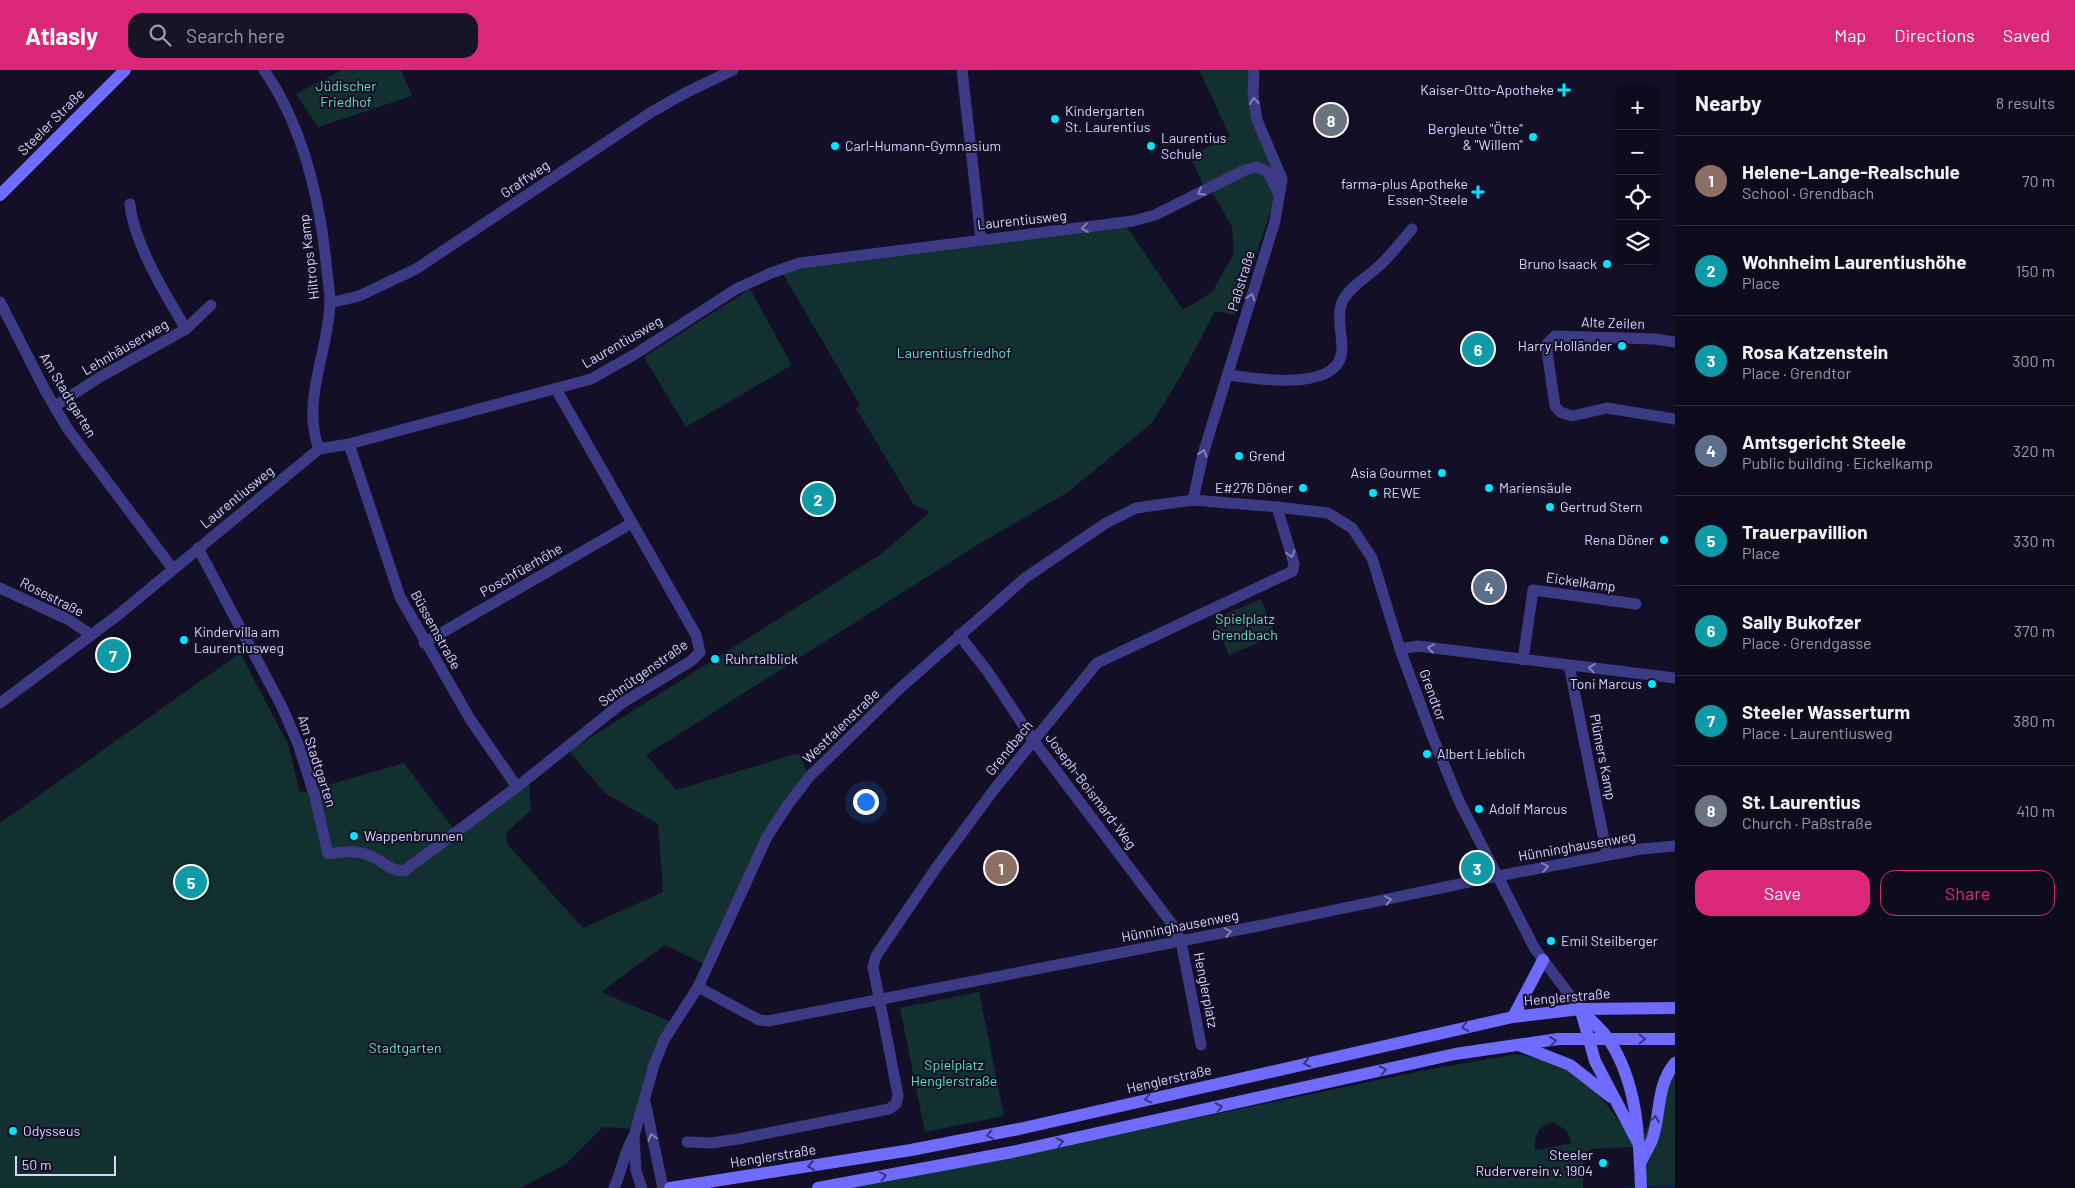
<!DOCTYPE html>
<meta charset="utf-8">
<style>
:root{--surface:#0e0b1c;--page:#171425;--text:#f1f3f6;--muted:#9b9ba3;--line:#2e2b3b;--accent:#db2777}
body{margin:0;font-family:Barlow,sans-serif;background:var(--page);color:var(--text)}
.controls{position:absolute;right:15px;top:15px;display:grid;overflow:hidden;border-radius:10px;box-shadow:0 1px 4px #0004}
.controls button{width:45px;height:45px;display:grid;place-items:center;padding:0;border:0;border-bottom:1px solid var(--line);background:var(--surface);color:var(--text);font:25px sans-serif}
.scale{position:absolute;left:15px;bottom:12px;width:101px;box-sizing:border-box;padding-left:5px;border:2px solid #d9d4ff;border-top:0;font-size:14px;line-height:18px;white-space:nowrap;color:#d9d4ff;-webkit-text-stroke:4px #130f26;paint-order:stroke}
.you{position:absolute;left:865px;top:731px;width:18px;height:18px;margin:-12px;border:4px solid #fff;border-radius:50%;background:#1a73e8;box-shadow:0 0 0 8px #1a73e833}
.badge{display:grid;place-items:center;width:32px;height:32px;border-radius:50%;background:var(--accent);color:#fff;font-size:16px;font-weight:700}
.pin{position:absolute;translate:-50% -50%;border:2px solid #fff;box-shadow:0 1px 5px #0006}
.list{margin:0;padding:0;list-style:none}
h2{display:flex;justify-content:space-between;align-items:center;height:65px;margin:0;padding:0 20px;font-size:21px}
h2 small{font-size:16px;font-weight:400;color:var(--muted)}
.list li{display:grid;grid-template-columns:32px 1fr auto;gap:15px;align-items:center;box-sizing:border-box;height:90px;padding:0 20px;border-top:1px solid var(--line)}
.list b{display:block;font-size:19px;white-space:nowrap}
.list p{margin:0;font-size:16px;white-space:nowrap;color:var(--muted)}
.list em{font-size:16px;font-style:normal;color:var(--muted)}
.actions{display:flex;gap:10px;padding:15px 20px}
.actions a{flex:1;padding:11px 0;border:1px solid var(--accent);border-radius:15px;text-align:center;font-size:18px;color:var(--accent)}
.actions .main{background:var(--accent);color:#fff}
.icon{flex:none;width:28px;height:28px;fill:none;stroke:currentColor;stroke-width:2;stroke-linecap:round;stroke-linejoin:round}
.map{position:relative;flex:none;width:1675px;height:1118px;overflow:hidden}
header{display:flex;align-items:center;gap:30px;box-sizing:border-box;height:70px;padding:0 25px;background:var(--accent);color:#fff}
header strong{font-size:24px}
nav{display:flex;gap:28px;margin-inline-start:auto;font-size:18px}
.search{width:350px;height:45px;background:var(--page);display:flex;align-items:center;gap:12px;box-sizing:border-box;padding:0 18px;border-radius:15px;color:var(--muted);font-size:19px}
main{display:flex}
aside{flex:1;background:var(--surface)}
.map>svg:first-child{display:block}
.green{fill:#12302f;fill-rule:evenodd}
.water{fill:#0c2248}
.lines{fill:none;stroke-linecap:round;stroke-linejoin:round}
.minor{stroke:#3d3a85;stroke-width:11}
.secondary{stroke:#6f6bff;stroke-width:12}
.oneway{stroke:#837fbc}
.oneway2{stroke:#38347d}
.poi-dot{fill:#00e5ff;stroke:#130f26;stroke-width:2}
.labels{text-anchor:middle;stroke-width:4;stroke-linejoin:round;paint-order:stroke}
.park-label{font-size:14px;fill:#5fe0c0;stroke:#130f26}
.poi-label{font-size:14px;fill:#d9d4ff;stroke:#130f26;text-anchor:start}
.street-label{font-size:14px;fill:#d9d4ff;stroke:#130f26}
</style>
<header>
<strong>Atlasly</strong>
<div class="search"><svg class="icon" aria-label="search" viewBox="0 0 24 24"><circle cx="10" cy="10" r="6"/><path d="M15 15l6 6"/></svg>Search here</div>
<nav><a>Map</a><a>Directions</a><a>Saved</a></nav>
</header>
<main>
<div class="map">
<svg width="1675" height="1118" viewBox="0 0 1675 1118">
<rect width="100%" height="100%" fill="#130f26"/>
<!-- green -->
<g class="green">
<path d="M342 0H401L412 26 318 57 296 24Z"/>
<path d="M1199 0H1253L1252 25 1278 98H1265L1205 120 1190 86 1230 66Z"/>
<path d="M1257 98 1276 115 1273 135 1235 245 1215 241 1182 304 1152 353 1068 422 974 477 646 685 676 720 799 683 808 705 785 734 706 895 665 875 601 922 672 952 634 1059 603 1057 566 1094 521 1118H0V753L240 583 288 674 300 723 404 693 456 762 529 712 531 740 506 763 508 775 583 858 663 822 658 754 605 723 569 681 881 484 930 442 914 435 856 338 860 335 780 199 1125 154 1183 240 1212 222 1234 183 1232 157 1210 118Z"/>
<path d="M750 219 792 295 686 357 644 287Z"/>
<path d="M1261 529 1276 565 1229 585 1214 549Z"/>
<path d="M979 922 1004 1046 925 1062 900 938Z"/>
<path d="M1517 984C1583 998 1597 1018 1633 1072L1634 1077 1591 1079 1590 1082H1583V1118H830L1015 1086 1426 1000ZM1554 1052 1567 1061 1572 1073 1535 1080C1534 1066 1539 1054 1554 1052Z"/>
<path d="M1675 998V1115L1647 1116 1642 1070Z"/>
</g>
<!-- water -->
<path class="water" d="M1675 1115V1118H1612Z"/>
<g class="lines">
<!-- minor -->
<g class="minor">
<path d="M264 0C303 56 319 125 326 192 327 206 330 220 330 234 328 282 301 333 319 379"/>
<path d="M962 0 981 169"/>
<path d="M130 134C133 171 166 226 186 259"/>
<path d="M0 232 45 320 67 358 173 499"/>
<path d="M330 233 359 226 416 199 650 43 685 23 733 0"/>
<path d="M1675 272 1655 269 1555 266 1547 274V281L1555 336 1560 342 1572 346 1607 338 1675 349"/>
<path d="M1229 305C1257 309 1341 323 1342 279 1342 264 1336 244 1343 230 1350 217 1368 206 1379 196 1391 185 1401 172 1412 159"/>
<path d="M55 336 100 307 186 259 211 235"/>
<path d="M349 374 400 527 470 649 517 717"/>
<path d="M1193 430 1203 384 1275 151 1282 109 1257 50 1253 25 1254 0"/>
<path d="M198 478 282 637 298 674 315 727 328 784C342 782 355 780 368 785 381 789 389 801 404 801L517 717 622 633 691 591 700 582 696 565 556 319"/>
<path d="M0 518 69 550 90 564"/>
<path d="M959 565 988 602 1033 670 1172 854 1181 871 1201 975"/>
<path d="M424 573 632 453"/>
<path d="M1400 579 1418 576 1675 608"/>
<path d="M1523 590 1533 520 1636 534"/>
<path d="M1569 595 1607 785"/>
<path d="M0 633 118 545 319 379 349 374 591 309 637 283 736 219 771 203 800 193 1133 151 1155 145 1245 100 1257 97 1268 102 1279 125"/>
<path d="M698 917 759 950 768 951 1258 856 1498 806 1641 779 1675 776"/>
<path d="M645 1032 663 1118"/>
<path d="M687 1072 711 1073 738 1069 889 1039 896 1034 898 1025 873 897 876 886 936 798 996 717 1097 593 1293 501 1294 494 1277 437"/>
<path d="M614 1118C622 1101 624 1082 634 1066"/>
<path d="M642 1118 636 1101 634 1066 654 995 664 970 698 917 767 767 787 736 810 706 897 621 1025 508 1106 453 1136 438 1193 430 1277 437 1328 443 1352 458 1372 488 1400 579 1431 663 1459 731 1535 879 1580 939"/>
</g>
<!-- secondary -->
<g class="secondary">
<path d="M0 125 125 0"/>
<path d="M1580 939C1589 949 1601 958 1609 970 1638 1014 1639 1068 1641 1118"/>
<path d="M1581 941 1595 991 1637 1071"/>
<path d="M1513 947 1543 890"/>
<path d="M1521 976 1570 995 1611 1027"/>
<path d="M1640 1094C1643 1086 1648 1079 1652 1070 1661 1045 1656 1015 1675 993"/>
<path d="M670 1118 911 1080 1019 1059 1513 947 1580 939 1675 938"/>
<path d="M818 1118 1012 1082 1455 984 1558 969H1675"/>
</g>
</g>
<!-- one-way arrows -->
<defs><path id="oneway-chevron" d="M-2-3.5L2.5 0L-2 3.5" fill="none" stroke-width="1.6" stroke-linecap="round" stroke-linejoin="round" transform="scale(1.25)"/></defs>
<g class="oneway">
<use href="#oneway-chevron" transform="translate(1254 31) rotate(-96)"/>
<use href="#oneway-chevron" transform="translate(1201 122) rotate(153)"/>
<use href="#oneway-chevron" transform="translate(1085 158) rotate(173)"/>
<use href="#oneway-chevron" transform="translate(1251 227) rotate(-73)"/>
<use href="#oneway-chevron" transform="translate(1203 383) rotate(-73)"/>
<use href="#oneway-chevron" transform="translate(1291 484) rotate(74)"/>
<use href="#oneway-chevron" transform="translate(1431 578) rotate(-172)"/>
<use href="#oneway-chevron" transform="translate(1592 598) rotate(-173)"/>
<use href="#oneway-chevron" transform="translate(1545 797) rotate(-11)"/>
<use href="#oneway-chevron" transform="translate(1388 830) rotate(-11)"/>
<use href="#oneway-chevron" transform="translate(1228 862) rotate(-11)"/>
<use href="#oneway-chevron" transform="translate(652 1067) rotate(-105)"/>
</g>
<g class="oneway2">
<use href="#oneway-chevron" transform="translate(1465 957) rotate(168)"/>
<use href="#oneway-chevron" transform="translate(1642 969)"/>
<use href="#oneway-chevron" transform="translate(1553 971) rotate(-7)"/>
<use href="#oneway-chevron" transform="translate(1307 993) rotate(167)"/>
<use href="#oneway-chevron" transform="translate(1383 1000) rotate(-13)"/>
<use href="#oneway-chevron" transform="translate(1148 1029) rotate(167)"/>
<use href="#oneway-chevron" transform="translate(1219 1037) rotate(-12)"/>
<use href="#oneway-chevron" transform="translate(1655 1049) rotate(-81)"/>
<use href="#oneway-chevron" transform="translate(990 1065) rotate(169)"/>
<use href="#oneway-chevron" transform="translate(1060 1072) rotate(-12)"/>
<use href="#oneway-chevron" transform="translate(811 1096) rotate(171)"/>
<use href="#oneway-chevron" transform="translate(883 1106) rotate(-11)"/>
</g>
<!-- markers -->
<g class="poi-dot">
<path d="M1561.5 12.5h5v5h5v5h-5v5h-5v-5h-5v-5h5z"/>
<circle cx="1055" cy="49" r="5"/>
<circle cx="1533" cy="67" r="5"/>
<circle cx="835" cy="76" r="5"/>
<circle cx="1151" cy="76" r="5"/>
<path d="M1475.5 114.5h5v5h5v5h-5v5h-5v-5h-5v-5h5z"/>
<circle cx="1607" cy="194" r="5"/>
<circle cx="1622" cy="276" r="5"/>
<circle cx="1239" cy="386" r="5"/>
<circle cx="1442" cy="403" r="5"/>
<circle cx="1303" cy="418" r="5"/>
<circle cx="1489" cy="418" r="5"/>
<circle cx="1373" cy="423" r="5"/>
<circle cx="1550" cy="437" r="5"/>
<circle cx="1664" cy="470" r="5"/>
<circle cx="184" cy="570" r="5"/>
<circle cx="715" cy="589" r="5"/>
<circle cx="1652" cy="614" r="5"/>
<circle cx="1427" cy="684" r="5"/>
<circle cx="1479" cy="739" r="5"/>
<circle cx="354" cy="766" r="5"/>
<circle cx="1551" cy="871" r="5"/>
<circle cx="13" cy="1061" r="5"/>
<circle cx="1603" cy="1093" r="5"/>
</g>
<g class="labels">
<!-- park labels -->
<g class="park-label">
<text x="346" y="21">Jüdischer<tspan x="346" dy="16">Friedhof</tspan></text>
<text x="954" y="288">Laurentiusfriedhof</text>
<text x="1245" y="554">Spielplatz<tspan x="1245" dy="16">Grendbach</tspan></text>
<text x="405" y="983">Stadtgarten</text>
<text x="954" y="1000">Spielplatz<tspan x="954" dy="16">Henglerstraße</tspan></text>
</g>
<!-- poi labels -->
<g class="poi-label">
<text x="1554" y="25" text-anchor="end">Kaiser-Otto-Apotheke</text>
<text x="1065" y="46">Kindergarten<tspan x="1065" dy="16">St. Laurentius</tspan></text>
<text x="1523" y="64" text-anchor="end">Bergleute "Ötte"<tspan x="1523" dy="16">&amp; "Willem"</tspan></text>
<text x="1161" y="73">Laurentius<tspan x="1161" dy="16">Schule</tspan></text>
<text x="845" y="81">Carl-Humann-Gymnasium</text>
<text x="1468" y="119" text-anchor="end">farma-plus Apotheke<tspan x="1468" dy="16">Essen-Steele</tspan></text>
<text x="1597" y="199" text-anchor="end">Bruno Isaack</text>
<text x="1612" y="281" text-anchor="end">Harry Holländer</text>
<text x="1249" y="391">Grend</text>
<text x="1432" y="408" text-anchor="end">Asia Gourmet</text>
<text x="1293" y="423" text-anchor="end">E#276 Döner</text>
<text x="1499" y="423">Mariensäule</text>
<text x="1383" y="428">REWE</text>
<text x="1560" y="442">Gertrud Stern</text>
<text x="1654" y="475" text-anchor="end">Rena Döner</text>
<text x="194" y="567">Kindervilla am<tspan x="194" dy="16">Laurentiusweg</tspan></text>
<text x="725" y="594">Ruhrtalblick</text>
<text x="1642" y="619" text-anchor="end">Toni Marcus</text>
<text x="1437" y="689">Albert Lieblich</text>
<text x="1489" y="744">Adolf Marcus</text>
<text x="364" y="771">Wappenbrunnen</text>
<text x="1561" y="876">Emil Steilberger</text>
<text x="23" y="1066">Odysseus</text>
<text x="1593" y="1090" text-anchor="end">Steeler<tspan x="1593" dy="16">Ruderverein v. 1904</tspan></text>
</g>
<!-- street labels -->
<g class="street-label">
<text transform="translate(51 52) rotate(-45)" y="5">Steeler Straße</text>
<text transform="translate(525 109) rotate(-34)" y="5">Graffweg</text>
<text transform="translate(1022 150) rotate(-6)" y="5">Laurentiusweg</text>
<text transform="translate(309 187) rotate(-97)" y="5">Hiltrops Kamp</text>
<text transform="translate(1241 211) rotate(-73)" y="5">Paßstraße</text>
<text transform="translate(1613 253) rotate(2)" y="5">Alte Zeilen</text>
<text transform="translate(622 272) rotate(-30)" y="5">Laurentiusweg</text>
<text transform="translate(125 277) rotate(-30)" y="5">Lehnhäuserweg</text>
<text transform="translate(68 325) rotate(59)" y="5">Am Stadtgarten</text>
<text transform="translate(237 427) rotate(-39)" y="5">Laurentiusweg</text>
<text transform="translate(521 500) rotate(-30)" y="5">Poschfüerhöhe</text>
<text transform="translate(1581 512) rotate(8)" y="5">Eickelkamp</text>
<text transform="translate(52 527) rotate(27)" y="5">Rosestraße</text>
<text transform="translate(436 560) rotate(61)" y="5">Büssemstraße</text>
<text transform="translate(643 603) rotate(-35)" y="5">Schnütgenstraße</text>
<text transform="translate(1433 625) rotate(70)" y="5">Grendtor</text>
<text transform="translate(841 656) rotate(-44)" y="5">Westfalenstraße</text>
<text transform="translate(1009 678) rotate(-51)" y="5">Grendbach</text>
<text transform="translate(1603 687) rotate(79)" y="5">Plümers Kamp</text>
<text transform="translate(317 691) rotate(72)" y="5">Am Stadtgarten</text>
<text transform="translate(1091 721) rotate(53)" y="5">Joseph-Boismard-Weg</text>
<text transform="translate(1577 776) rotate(-10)" y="5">Hünninghausenweg</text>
<text transform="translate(1180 856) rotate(-11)" y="5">Hünninghausenweg</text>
<text transform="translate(1206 920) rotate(79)" y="5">Henglerplatz</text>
<text transform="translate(1567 927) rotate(-5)" y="5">Henglerstraße</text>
<text transform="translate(1169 1009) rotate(-13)" y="5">Henglerstraße</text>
<text transform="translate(773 1086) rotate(-9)" y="5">Henglerstraße</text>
</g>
</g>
</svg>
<div class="controls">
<button>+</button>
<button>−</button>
<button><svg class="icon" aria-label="locate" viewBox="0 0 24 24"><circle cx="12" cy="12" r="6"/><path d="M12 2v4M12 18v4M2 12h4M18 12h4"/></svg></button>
<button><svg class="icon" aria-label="layers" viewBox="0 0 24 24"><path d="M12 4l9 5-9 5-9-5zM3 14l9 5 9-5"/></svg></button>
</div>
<div class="scale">50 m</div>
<div class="you"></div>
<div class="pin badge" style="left:1001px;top:798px;background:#8d6e63">1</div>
<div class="pin badge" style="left:818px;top:429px;background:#0f9aa8">2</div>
<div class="pin badge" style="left:1477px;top:798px;background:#0f9aa8">3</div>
<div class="pin badge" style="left:1489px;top:517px;background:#5c6f8a">4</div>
<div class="pin badge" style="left:191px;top:812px;background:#0f9aa8">5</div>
<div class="pin badge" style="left:1478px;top:279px;background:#0f9aa8">6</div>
<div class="pin badge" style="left:113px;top:585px;background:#0f9aa8">7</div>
<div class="pin badge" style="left:1331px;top:50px;background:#6b7280">8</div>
</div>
<aside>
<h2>Nearby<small>8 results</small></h2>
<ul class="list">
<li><span class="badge" style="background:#8d6e63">1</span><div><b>Helene-Lange-Realschule</b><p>School · Grendbach</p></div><em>70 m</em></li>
<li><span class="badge" style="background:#0f9aa8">2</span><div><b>Wohnheim Laurentiushöhe</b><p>Place</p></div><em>150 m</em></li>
<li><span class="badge" style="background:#0f9aa8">3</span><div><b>Rosa Katzenstein</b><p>Place · Grendtor</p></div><em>300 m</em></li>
<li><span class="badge" style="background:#5c6f8a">4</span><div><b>Amtsgericht Steele</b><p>Public building · Eickelkamp</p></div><em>320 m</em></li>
<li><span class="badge" style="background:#0f9aa8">5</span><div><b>Trauerpavillion</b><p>Place</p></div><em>330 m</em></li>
<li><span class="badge" style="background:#0f9aa8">6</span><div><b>Sally Bukofzer</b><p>Place · Grendgasse</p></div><em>370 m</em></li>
<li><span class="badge" style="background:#0f9aa8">7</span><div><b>Steeler Wasserturm</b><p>Place · Laurentiusweg</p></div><em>380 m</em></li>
<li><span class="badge" style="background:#6b7280">8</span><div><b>St. Laurentius</b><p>Church · Paßstraße</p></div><em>410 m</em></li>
</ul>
<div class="actions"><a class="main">Save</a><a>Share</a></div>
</aside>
</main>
